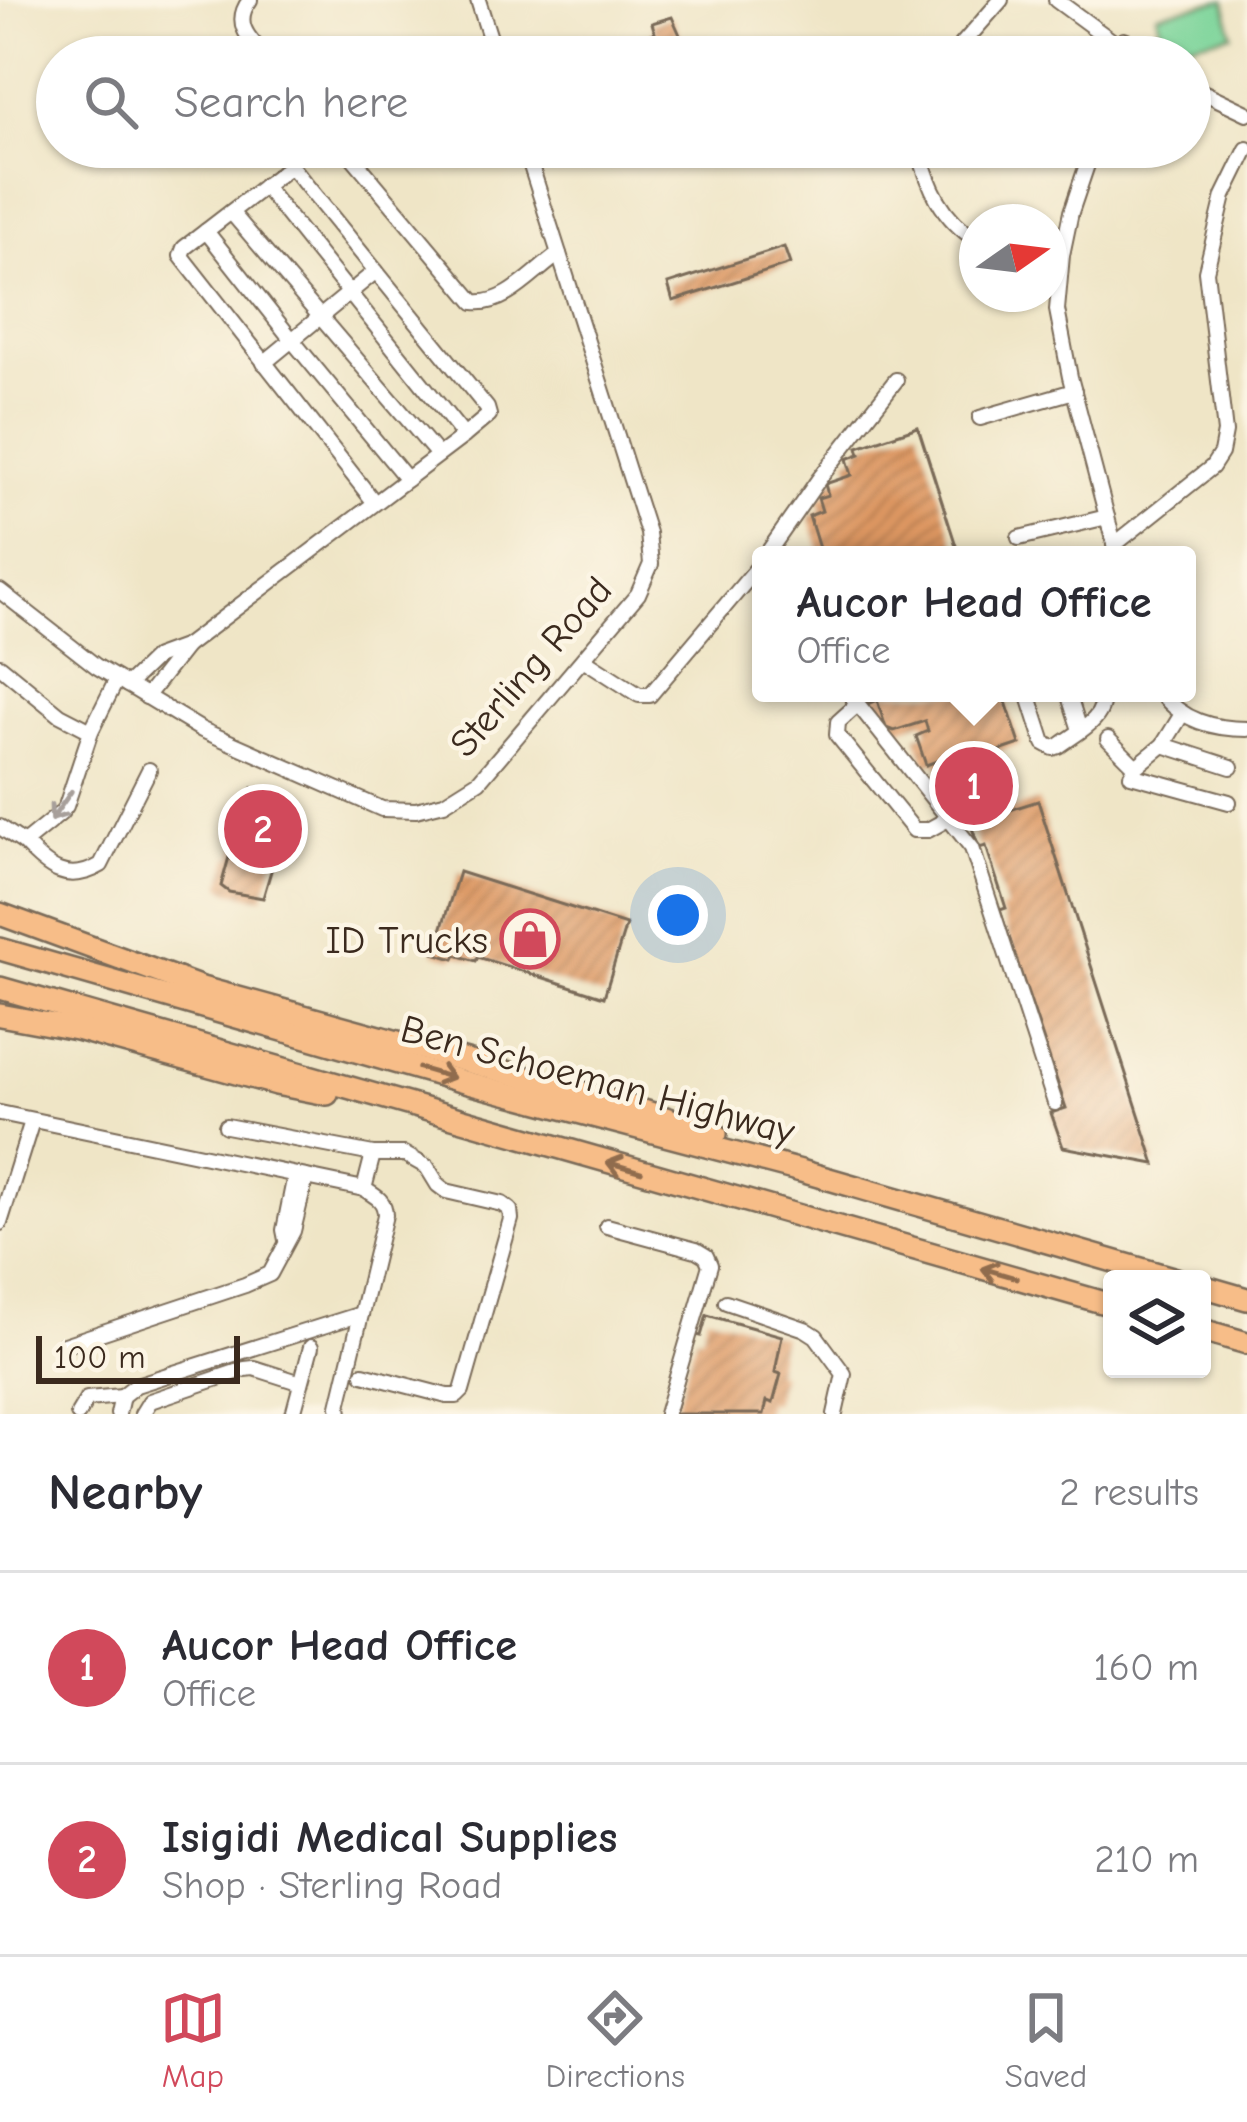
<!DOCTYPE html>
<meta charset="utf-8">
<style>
:root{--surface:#fff;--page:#f7f7f7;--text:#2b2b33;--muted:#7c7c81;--line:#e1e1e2;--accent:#d1495b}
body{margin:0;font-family:"Comic Neue",sans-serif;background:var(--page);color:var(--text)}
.controls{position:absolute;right:36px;bottom:36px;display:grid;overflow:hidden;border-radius:12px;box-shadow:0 3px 9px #0004}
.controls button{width:108px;height:108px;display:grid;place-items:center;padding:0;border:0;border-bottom:3px solid var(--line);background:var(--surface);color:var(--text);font:60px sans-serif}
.compass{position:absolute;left:959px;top:204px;width:108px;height:108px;border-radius:50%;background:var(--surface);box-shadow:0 3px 9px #0004;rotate:76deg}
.scale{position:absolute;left:36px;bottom:30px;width:204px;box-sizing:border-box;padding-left:12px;border:6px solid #3b2a1e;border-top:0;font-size:33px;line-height:42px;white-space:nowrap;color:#3b2a1e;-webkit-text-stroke:9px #fcf5e5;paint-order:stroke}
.you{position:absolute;left:678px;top:915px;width:42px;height:42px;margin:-30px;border:9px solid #fff;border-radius:50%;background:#1a73e8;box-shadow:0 0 0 18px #1a73e833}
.badge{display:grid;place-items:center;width:78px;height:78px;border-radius:50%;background:var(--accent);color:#fff;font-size:39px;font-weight:700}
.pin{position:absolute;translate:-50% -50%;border:6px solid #fff;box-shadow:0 3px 12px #0006}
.popup{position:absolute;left:752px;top:546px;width:444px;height:156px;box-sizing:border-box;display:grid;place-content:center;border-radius:12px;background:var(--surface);filter:drop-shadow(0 3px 9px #0005);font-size:39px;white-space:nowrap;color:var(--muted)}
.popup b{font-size:45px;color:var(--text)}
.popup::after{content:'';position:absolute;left:50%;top:100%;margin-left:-24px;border:24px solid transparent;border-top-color:var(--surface)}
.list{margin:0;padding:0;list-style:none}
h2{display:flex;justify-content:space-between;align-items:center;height:156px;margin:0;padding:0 48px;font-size:51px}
h2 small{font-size:39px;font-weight:400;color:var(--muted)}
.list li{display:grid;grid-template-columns:78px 1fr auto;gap:36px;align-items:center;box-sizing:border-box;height:192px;padding:0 48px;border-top:3px solid var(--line)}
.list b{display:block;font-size:45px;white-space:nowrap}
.list p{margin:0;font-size:39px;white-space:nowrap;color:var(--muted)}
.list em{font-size:39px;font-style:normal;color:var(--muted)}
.icon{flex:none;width:66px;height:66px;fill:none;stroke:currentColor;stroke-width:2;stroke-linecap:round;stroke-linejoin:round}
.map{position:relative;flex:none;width:1247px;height:1414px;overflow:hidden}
.search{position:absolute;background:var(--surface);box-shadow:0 3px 9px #0004;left:36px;right:36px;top:36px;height:132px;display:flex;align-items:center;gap:30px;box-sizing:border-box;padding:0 42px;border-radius:66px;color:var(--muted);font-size:45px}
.sheet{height:540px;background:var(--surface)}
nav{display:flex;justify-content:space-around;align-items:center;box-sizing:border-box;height:168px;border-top:3px solid var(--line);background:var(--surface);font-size:33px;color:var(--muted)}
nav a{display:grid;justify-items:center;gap:6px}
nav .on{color:var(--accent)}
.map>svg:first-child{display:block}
.grass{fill:#7cd49a;stroke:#5c7f5c;stroke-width:3}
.building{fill:url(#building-hatch)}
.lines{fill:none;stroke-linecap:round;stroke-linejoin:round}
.minor-casing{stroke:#7a6b59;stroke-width:18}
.highway-casing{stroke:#7a6b59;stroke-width:26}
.minor{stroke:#fff;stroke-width:14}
.highway{stroke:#f7bd88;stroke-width:21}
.oneway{stroke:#a79f9a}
.oneway2{stroke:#906c4e}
.labels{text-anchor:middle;stroke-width:9;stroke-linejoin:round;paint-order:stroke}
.street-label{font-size:39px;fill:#3b2a1e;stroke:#fcf5e5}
.poi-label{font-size:39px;fill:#3b2a1e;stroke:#fcf5e5;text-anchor:end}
</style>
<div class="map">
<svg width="1247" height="1414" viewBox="0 0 1247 1414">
<defs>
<pattern id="building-hatch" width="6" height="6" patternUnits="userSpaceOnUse" patternTransform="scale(3)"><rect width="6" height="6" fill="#dd9762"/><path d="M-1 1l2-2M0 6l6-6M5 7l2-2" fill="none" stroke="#b47b50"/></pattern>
</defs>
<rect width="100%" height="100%" fill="#fcf5e5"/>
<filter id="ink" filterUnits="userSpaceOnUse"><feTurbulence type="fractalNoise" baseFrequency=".00833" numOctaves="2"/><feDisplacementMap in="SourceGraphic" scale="24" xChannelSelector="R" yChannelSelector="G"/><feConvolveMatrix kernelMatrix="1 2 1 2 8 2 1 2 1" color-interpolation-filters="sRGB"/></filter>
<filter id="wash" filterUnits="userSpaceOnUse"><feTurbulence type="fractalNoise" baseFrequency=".004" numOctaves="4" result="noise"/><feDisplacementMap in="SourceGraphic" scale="48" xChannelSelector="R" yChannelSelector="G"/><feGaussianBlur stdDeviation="2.7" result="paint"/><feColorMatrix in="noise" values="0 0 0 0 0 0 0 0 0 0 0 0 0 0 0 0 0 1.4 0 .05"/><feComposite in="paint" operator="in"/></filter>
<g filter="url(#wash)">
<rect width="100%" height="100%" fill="#efe5c6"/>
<!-- grass -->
<path class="grass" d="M1225 0 1232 34 1165 49 1157 14Z"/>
<g id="blocks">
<!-- building -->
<g class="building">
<path d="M672 17 684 44 644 57H619L615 45 655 33 652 23Z"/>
<path d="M784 247 790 264 673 301 668 284Z"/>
<path d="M918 427 959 555H821L809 516 822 511 818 498 828 495 825 484 852 475 847 459 860 454 858 447Z"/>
<path d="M863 693H1003L1020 744 973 760 991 816 1038 801 1155 1164 1063 1147 1051 1113 1066 1108 1000 910 1006 908 986 846 979 848 970 822 977 819 959 764 940 771 937 761 926 765 916 736 928 731 925 721 894 731 886 728 877 700 867 704Z"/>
<path d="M253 788 292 800 263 898 229 892 221 886 229 857 233 858Z"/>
<path d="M459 872 626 925 604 997 478 957 476 961 456 955 454 959 434 953Z"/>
<path d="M707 1315 782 1336 775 1372 781 1374 773 1403 767 1401 764 1414H674L696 1335 701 1336Z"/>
</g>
</g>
</g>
<g filter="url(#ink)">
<use href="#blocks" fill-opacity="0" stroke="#7a6b59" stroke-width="3"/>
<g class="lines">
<defs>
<g id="minor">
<path d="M250 0C232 23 249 39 266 57"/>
<path d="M478 0 496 57"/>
<path d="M1056 0 1116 44"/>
<path d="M951 57 1001 0"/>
<path d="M1113 57 1116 44 1124 40 1138 45 1140 57"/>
<path d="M1190 86 1247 113"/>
<path d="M344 147 474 302C506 306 533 272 559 254"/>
<path d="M918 147C928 186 942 219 977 240"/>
<path d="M1093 147 1071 212 1062 255 1057 310 1070 377 1117 555"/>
<path d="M264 186 464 436"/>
<path d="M231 212 438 455"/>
<path d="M206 231 292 340 407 479"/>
<path d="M264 363 376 271"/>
<path d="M980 418 1074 391"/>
<path d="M1019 538 1107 517"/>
<path d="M1114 545 1212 467 1221 453 1225 432 1206 271 1224 196 1247 149"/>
<path d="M766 555 819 479 896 380"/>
<path d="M0 591 96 666 202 730 382 809 416 810 444 803 479 781 638 594 651 564 648 533 525 147"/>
<path d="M583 659 639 695H650L758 567 761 571"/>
<path d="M0 666 60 715 91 731"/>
<path d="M127 685 156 657 186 646 464 436 489 415 487 408 294 170 288 168 184 248 181 256 375 503"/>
<path d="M849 693 972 848 1055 1103"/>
<path d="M1028 693 1044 743 1053 748 1059 746C1079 731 1107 719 1102 693"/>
<path d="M1068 693 1080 730"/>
<path d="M1161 693C1183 721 1213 729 1247 729"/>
<path d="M146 697 186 646"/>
<path d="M858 704 838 722 837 735 914 830H928L948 819"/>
<path d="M1182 714 1163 745 1136 767 1131 775 1229 802"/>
<path d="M1108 739 1136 767"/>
<path d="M1163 745 1231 767"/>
<path d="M0 827 24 843 61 813 66 806 91 731 117 679"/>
<path d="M24 843C47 868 67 885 101 865L149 770"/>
<path d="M0 1113 364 1189C375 1196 385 1200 385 1215L339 1406 340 1414"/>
<path d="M226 1126 373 1154H404L427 1167 438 1185 446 1191 502 1204 510 1210 511 1219 462 1391 457 1396H447L363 1374"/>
<path d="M364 1189 373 1154"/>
<path d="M0 1223 32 1121"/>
<path d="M607 1226 696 1250 706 1256 710 1265 666 1414"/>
<path d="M286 1240 284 1230 295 1175"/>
<path d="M726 1302 805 1329 816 1336 844 1374 835 1414"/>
<path d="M61 1346 245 1285 270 1274 293 1231 306 1177"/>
<path d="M78 1414 87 1399 122 1396"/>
<path d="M118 1414 122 1396 136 1385 361 1314"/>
<path d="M142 1414 150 1401 245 1369 254 1368 301 1383"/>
<path d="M293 1414 311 1347"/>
</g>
<g id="highway">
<path d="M0 914 202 988 615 1102 716 1134"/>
<path d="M0 949 464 1082 801 1171 1176 1279"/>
<path d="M0 988 1112 1305"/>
<path d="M0 1015 76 1029 276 1084 327 1094"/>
<path d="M1202 1286 1247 1299"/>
<path d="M1202 1330 1247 1343"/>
</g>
</defs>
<!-- minor casing -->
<use href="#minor" class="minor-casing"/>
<!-- highway casing -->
<use href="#highway" class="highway-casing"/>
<!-- minor -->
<use href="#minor" class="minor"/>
<!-- highway -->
<use href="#highway" class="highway"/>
</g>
<!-- one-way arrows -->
<defs><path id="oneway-shaft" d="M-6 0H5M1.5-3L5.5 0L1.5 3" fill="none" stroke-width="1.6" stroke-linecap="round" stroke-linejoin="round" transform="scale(3)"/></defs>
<use class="oneway" href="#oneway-shaft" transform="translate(61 806) rotate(125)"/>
<g class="oneway2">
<use href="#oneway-shaft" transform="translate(436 1073) rotate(16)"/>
<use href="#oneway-shaft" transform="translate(624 1167) rotate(-164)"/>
<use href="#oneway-shaft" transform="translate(999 1273) rotate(-164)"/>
</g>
</g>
<!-- icons -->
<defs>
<symbol id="shop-ring" viewBox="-11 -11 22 22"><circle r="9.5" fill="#fcf5e5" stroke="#d1495b" stroke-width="1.5"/><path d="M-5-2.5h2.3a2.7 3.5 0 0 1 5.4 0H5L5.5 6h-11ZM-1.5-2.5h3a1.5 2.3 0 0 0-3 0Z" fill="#d1495b"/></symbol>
</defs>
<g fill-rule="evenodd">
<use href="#shop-ring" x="497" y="906" width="66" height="66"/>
</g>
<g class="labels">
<!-- street labels -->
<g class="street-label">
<text transform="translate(530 666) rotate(-49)" y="14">Sterling Road</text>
<text transform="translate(598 1079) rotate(15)" y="14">Ben Schoeman Highway</text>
</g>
<!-- poi labels -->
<g class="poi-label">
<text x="488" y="953">ID Trucks</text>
</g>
</g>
</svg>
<div class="controls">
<button><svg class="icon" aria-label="layers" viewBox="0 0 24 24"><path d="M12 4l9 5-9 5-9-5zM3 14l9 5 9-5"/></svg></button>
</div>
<svg class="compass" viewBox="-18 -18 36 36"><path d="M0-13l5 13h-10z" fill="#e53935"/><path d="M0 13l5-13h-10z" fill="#7c7c81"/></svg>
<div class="scale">100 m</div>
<div class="you"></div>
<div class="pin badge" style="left:974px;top:786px">1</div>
<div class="popup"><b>Aucor Head Office</b>Office</div>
<div class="pin badge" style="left:263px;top:829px">2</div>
<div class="search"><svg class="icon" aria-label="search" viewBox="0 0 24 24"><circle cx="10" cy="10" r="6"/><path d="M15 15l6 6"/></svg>Search here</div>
</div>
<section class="sheet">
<h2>Nearby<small>2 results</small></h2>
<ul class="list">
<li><span class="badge">1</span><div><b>Aucor Head Office</b><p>Office</p></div><em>160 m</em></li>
<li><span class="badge">2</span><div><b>Isigidi Medical Supplies</b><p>Shop · Sterling Road</p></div><em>210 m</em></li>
</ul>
</section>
<nav>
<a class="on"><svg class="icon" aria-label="map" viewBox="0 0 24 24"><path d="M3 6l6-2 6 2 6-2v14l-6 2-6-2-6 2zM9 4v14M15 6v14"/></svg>Map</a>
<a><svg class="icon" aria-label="directions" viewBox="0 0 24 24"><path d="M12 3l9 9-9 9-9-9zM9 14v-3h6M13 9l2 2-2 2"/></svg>Directions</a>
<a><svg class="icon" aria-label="saved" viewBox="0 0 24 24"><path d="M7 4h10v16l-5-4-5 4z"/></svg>Saved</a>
</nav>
